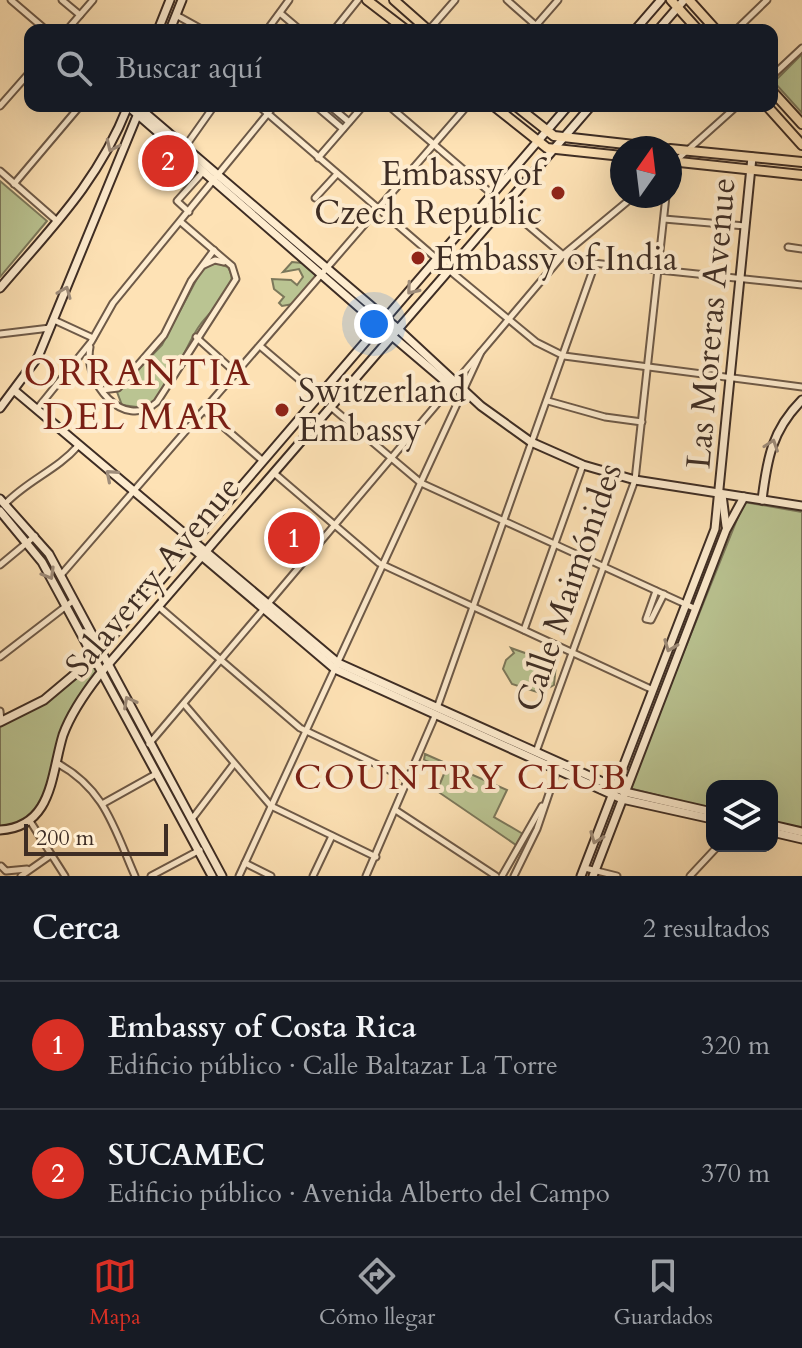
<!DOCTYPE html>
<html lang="es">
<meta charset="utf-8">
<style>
:root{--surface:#171b24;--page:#20242c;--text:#f1f3f6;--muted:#9ea1a6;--line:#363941;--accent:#d93025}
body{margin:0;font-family:Cardo,serif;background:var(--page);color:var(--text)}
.controls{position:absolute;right:24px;bottom:24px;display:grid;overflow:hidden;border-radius:16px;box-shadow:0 8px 32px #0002}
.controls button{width:72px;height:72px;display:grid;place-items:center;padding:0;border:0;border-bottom:2px solid var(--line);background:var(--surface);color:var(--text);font:40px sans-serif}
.compass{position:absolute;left:610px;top:136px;width:72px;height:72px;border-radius:50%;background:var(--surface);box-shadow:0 8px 32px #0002;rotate:14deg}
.scale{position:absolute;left:24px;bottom:20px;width:144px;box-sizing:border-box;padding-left:8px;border:4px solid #3e2d24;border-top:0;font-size:22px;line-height:28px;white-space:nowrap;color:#3e2d24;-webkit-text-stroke:6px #feeccf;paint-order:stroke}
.you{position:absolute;left:374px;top:324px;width:28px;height:28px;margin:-20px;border:6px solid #fff;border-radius:50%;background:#1a73e8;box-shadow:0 0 0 12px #1a73e833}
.badge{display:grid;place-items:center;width:52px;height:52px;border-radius:50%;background:var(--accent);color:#fff;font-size:26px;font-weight:700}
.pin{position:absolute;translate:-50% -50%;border:4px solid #fff;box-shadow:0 2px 8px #0006}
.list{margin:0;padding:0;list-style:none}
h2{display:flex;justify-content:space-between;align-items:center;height:104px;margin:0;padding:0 32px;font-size:34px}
h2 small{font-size:26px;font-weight:400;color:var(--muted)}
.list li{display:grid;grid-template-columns:52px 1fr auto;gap:24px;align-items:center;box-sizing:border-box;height:128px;padding:0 32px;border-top:2px solid var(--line)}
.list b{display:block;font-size:30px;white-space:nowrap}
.list p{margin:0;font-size:26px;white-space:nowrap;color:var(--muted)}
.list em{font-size:26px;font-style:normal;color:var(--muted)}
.icon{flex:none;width:44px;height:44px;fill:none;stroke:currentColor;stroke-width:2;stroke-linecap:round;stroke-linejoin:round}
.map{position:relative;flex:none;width:802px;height:876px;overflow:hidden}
.search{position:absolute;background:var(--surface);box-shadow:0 8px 32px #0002;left:24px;right:24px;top:24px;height:88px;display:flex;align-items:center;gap:20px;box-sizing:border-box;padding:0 28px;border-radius:16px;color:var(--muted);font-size:30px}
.sheet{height:360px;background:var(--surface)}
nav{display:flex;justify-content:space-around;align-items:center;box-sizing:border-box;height:112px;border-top:2px solid var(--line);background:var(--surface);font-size:22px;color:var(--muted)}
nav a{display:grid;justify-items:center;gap:4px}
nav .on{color:var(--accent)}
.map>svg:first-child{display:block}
.green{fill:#bac492;stroke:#7c785b;stroke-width:2}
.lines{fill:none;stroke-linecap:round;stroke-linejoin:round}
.street-casing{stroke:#6e5a48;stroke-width:9}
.secondary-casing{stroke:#3e2d24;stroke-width:11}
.primary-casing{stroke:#3e2d24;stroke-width:12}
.street{stroke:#feeccf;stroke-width:5}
.secondary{stroke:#feeccf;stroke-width:7}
.primary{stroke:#fee2b5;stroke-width:8}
.oneway{stroke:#9e8c7a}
.poi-dot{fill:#8f2418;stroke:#feeccf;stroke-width:3}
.labels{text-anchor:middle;stroke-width:8;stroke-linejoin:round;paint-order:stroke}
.poi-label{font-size:34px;fill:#3e2d24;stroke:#feeccf;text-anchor:start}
.street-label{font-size:34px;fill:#3e2d24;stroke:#feeccf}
.neighbourhood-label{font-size:36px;letter-spacing:2px;fill:#7a1f14;stroke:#feeccf}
.quarter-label{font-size:38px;letter-spacing:2px;fill:#7a1f14;stroke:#feeccf}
</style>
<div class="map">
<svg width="802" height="876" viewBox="0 0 802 876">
<rect width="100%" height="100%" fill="#fee2b5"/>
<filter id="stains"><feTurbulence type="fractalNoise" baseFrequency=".0025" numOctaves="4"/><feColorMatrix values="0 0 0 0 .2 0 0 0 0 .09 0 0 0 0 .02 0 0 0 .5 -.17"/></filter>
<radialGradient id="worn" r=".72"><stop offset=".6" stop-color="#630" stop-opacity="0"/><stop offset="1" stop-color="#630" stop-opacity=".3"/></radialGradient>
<!-- green -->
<g class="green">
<path d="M802 54V113L774 82Z"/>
<path d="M0 181 47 221 0 277Z"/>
<path d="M214 262 228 267C231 272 233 278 231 285 225 301 210 311 200 325 183 348 171 396 144 408L122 405 117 392 162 345 201 271Z"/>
<path d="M292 262 302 263 318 275 293 304 282 306 279 303 284 297 274 289 272 279 291 280 297 285 303 277 299 269 283 272Z"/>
<path d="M744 502 802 512V828L772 821V786H712V809L629 788Z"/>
<path d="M511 648 556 664 554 685 540 693 512 684 503 669 506 660 514 653Z"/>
<path d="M94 664 98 671 80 696 46 792 35 813 13 825 0 827V725L51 699Z"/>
<path d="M425 754 507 790 494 817 523 834 516 845 437 791 446 769 424 760Z"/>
</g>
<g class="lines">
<defs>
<g id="street">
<path d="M11 0 46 30"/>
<path d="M62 0 80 15"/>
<path d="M507 0 541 30"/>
<path d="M280 13 300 30"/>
<path d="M176 15 203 30"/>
<path d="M67 30 93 0"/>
<path d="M267 30 289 0"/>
<path d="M334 30 358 0"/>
<path d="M429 30 455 0"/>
<path d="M532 30 558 0"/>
<path d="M736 30 767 0"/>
<path d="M772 76 802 48"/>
<path d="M0 106 30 72"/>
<path d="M259 106 437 259"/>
<path d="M316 106 343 129"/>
<path d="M330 106 349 122"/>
<path d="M389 106 492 194"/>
<path d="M185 147 214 106"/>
<path d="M318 158 363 106"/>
<path d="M670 166 737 106"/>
<path d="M0 171 57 221"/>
<path d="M670 174 674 163"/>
<path d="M14 184 80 106"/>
<path d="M315 198 337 174"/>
<path d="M505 206 563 255 583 262 802 285"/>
<path d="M189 212 177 201 203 172"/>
<path d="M664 219 745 226"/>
<path d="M788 247 802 249"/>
<path d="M204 265 215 260 224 262"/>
<path d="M449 270 536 342 564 356 802 387"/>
<path d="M54 320 93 338"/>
<path d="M0 334 50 328"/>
<path d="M196 337 236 373"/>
<path d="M260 346 320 397"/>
<path d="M90 347C83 381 123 432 157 402L236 279 232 266 182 223"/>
<path d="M102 390 118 388 164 335 191 281 214 250"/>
<path d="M548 401 605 417 642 422"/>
<path d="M331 407 421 483 696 609"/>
<path d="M37 409 91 342 113 303 274 106"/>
<path d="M204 410 263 461"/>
<path d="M274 473 379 563 653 690"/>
<path d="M5 504C28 480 57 470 78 446"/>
<path d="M0 565 35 536"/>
<path d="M61 575 467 106"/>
<path d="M656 591 646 619 651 620 664 594"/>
<path d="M267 605 563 255 634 196"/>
<path d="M158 606 300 728 410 780"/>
<path d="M524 630 583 465"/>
<path d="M0 657 74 600"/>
<path d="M184 704 271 806 376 857"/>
<path d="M437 708 595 264"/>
<path d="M0 711 1 721"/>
<path d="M149 744 262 611"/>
<path d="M536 752 635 480 666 196"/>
<path d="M57 763C105 789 114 828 135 876"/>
<path d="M104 803 156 774"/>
<path d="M397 811 496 876"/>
<path d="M192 819 233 765"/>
<path d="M30 821 65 876"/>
<path d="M245 863 271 876"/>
<path d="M1 866 6 871 27 869"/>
<path d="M585 868 617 876"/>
<path d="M21 876 51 855"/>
<path d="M151 876 200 850"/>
<path d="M239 876 481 352"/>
<path d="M313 876 332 836"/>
<path d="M366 876 435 716"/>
<path d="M502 876 542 806"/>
<path d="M514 876 537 829 557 770"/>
<path d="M690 876 718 846"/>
</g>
<g id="secondary">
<path d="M158 30 170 0"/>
<path d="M170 30 182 0"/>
<path d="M635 30 661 0"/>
<path d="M658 30 684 0"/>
<path d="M128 106 392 336 452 387 469 396"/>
<path d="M137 106 398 329 481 406 531 442 583 465 635 480 802 506"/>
<path d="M0 288C52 227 98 182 128 106"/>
<path d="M15 391 338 663 625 792 712 812"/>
<path d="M0 408 38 357 139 111"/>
<path d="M722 495 726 526"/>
<path d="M0 499 49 554 222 876"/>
<path d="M762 500C767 459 772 430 802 400"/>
<path d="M0 511 42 562 212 876"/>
<path d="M190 546 335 669 622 799 712 819"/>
<path d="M0 722 44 700 94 658 568 106"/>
<path d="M772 825 802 832"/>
<path d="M0 830C53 827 51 774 63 735 71 713 85 693 99 675L591 106"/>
<path d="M772 832 802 839"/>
<path d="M581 876 715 529 752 157"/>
<path d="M593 876 726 530 744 497"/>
</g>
<g id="primary">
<path d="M367 0 406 30"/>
<path d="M394 0 428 30"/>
<path d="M671 0 698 30"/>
<path d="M689 0 716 30"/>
<path d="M772 91 802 124"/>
<path d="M494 106 547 148 622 156"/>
<path d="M516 106 554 136 661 148"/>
<path d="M767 106 802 145"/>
<path d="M670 149 802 162"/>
<path d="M670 161 802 175"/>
</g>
</defs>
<!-- street casing -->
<use href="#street" class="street-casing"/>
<!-- secondary casing -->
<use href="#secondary" class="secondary-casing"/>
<!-- primary casing -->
<use href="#primary" class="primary-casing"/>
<!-- street -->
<use href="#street" class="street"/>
<!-- secondary -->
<use href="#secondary" class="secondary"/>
<!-- primary -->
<use href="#primary" class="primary"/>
</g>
<!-- one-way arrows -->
<defs><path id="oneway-chevron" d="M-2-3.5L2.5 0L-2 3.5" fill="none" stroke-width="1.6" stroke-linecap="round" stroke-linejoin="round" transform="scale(2)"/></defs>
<g class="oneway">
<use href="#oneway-chevron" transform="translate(112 146) rotate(115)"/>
<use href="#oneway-chevron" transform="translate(412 289) rotate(130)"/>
<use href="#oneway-chevron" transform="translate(65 292) rotate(-68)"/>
<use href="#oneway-chevron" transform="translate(772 445) rotate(-71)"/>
<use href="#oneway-chevron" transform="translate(111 475) rotate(-139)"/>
<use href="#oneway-chevron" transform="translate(49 574) rotate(60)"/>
<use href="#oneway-chevron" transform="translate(670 646) rotate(111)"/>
<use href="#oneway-chevron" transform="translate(129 702) rotate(-118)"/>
<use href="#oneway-chevron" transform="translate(596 838) rotate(111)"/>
</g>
<!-- markers -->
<g class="poi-dot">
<circle cx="558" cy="193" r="8"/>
<circle cx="418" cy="258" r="8"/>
<circle cx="282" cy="410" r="8"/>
</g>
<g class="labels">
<!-- poi labels -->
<g class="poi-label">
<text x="542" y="185" text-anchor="end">Embassy of<tspan x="542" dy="39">Czech Republic</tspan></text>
<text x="434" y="270">Embassy of India</text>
<text x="298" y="402">Switzerland<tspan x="298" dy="39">Embassy</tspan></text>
</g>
<!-- street labels -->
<g class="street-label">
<text transform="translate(710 323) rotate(-85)" y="12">Las Moreras Avenue</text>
<text transform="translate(152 576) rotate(-50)" y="12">Salaverry Avenue</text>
<text transform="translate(568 587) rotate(-71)" y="12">Calle Maimónides</text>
</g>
<!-- neighbourhood labels -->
<g class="neighbourhood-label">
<text x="461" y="789">COUNTRY CLUB</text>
</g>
<!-- quarter labels -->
<g class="quarter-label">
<text x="138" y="385">ORRANTIA<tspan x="138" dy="44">DEL MAR</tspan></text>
</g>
</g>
<rect width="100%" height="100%" filter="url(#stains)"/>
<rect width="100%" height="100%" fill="url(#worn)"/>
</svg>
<div class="controls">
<button><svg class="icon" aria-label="layers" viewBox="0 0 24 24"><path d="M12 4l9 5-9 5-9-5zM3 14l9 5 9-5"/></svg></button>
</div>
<svg class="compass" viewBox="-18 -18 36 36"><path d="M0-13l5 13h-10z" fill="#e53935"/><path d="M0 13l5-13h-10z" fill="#9ea1a6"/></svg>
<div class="scale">200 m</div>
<div class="you"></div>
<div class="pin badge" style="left:294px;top:538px">1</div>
<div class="pin badge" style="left:168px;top:161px">2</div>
<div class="search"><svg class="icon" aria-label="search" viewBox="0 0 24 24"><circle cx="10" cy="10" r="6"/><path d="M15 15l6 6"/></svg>Buscar aquí</div>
</div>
<section class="sheet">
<h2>Cerca<small>2 resultados</small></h2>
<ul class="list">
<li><span class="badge">1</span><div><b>Embassy of Costa Rica</b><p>Edificio público · Calle Baltazar La Torre</p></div><em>320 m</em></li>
<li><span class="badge">2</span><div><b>SUCAMEC</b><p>Edificio público · Avenida Alberto del Campo</p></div><em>370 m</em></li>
</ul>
</section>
<nav>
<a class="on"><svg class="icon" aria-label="map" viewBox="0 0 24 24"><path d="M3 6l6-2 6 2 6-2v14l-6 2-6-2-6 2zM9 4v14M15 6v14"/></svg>Mapa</a>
<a><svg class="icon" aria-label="directions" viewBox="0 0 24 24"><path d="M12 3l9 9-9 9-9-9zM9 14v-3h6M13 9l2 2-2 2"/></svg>Cómo llegar</a>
<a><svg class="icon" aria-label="saved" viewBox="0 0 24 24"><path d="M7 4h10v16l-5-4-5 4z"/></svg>Guardados</a>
</nav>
